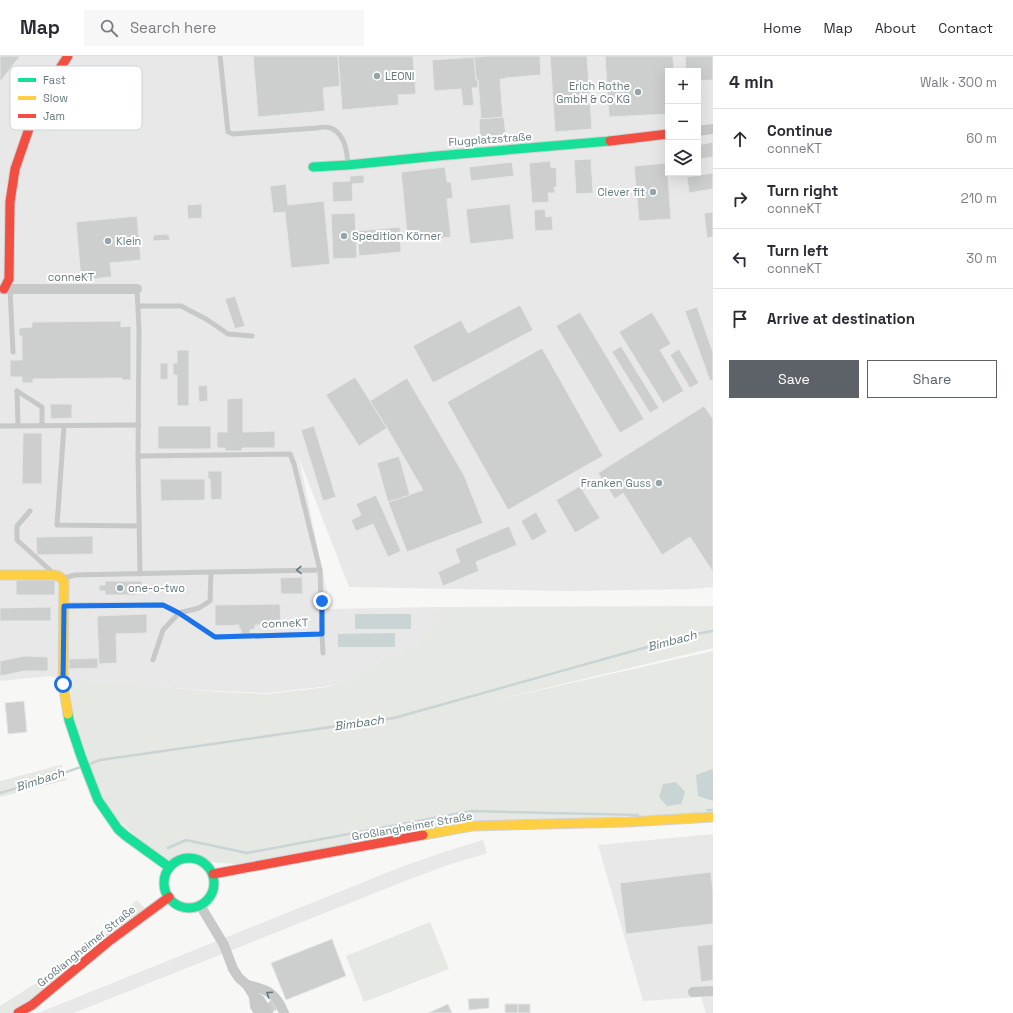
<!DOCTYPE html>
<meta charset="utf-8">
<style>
:root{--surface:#fff;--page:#f7f7f7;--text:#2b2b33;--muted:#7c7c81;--line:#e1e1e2;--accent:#5c6268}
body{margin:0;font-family:"Space Grotesk",sans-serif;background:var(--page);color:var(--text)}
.controls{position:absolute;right:12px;top:12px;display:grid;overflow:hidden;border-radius:0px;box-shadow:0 4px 16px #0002}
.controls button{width:36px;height:36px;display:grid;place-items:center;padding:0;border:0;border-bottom:1px solid var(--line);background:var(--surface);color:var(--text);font:20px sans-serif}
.stop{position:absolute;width:12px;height:12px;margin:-9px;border:3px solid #1a73e8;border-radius:50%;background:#fff}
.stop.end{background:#1a73e8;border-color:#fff;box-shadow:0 1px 4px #0008}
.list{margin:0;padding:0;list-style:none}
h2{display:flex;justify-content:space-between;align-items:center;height:52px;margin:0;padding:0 16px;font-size:17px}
h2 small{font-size:13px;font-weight:400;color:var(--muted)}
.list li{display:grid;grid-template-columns:26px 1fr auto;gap:12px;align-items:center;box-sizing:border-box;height:60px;padding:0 16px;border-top:1px solid var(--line)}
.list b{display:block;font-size:15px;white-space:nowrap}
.list p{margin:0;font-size:13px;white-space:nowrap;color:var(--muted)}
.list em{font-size:13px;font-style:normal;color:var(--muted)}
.actions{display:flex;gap:8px;padding:12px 16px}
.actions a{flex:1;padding:9px 0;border:1px solid var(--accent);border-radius:0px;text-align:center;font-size:14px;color:var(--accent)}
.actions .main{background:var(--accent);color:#fff}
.icon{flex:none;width:22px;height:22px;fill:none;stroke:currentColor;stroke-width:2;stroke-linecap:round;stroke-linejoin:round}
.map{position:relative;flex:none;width:713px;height:957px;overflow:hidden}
header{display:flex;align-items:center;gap:24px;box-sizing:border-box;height:56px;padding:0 20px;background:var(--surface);border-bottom:1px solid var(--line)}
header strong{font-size:19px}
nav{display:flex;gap:22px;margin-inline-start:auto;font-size:14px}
.search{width:280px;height:36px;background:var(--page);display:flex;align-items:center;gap:10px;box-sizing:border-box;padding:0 14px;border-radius:0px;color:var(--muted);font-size:15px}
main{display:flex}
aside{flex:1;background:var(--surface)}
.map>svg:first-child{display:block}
.built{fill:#e7e8e7;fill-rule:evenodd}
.green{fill:#e6e8e3}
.water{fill:#c9d4d4}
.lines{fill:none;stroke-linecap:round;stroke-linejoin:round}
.stream{stroke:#c9d4d4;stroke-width:2.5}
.building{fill:#cdcfcf;stroke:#e6e6e6}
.fast-casing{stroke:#d1d3d3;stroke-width:11}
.slow-casing{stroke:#d1d3d3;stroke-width:11}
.jam-casing{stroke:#d1d3d3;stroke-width:11}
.lane{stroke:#c7c9c9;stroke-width:5}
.street{stroke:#c7c9c9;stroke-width:10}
.fast{stroke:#16e098;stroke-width:9}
.slow{stroke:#ffcf43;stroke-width:9}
.jam{stroke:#f24e42;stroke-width:9}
.oneway{stroke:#64797e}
.route{stroke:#1a73e8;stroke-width:5}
.poi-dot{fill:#97a5a8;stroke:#fff;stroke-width:1.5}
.labels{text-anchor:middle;stroke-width:4;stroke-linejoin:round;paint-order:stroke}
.poi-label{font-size:11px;fill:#64797e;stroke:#fff;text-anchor:start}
.street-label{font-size:11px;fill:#64797e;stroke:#fff}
.water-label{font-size:12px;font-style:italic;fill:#5f7879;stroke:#fff}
.key{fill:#fff;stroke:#d0d7d8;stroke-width:1}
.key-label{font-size:11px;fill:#64797e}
</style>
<header>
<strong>Map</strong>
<div class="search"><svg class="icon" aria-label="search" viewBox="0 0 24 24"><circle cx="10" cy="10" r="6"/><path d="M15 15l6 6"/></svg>Search here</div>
<nav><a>Home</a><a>Map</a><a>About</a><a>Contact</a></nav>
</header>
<main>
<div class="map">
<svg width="713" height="957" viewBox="0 0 713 957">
<rect width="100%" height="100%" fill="#f7f7f6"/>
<!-- built -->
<g class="built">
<path d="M0 0H713V531L694 533 570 535 349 531 299 402 328 541 329 553 439 551 427 583 347 624 329 630 268 637 215 635 74 625H65L50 620 0 625ZM668 15H698V117H668Z"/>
<path d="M713 778V957H706L701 941 643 945 598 789Z"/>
<path d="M483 784 487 797 445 810 405 825 74 957H38L401 811 444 796Z"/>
</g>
<!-- green -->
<g class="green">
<path d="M713 550V592L487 646 713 595V757L472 767 247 809 211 806 189 797 166 808 108 755 75 669 71 641V630L74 624 218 636 268 638 328 631 347 624 427 582 439 551Z"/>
<path d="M61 709 67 724 0 741V725Z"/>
<path d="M137 844 148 856 18 957H0V950L46 921Z"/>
<path d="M430 866 449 913 364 946 346 900Z"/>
</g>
<!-- water -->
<g class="water">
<rect x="355" y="558" width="56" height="15"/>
<path d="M395 577V591H338V578Z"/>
<path d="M713 713V745L698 740 696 719Z"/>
<path d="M676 726 685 736 681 748 667 750 659 741 663 728Z"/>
</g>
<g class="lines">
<!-- stream -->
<g class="stream">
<path d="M90 708 100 704 394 662 690 579 713 575"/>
<path d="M0 737 28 729 81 711"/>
<path d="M707 754H713"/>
<path d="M168 792 186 784 247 797 471 755 638 759"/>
</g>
</g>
<!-- building -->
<g class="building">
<path d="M0 0H20L0 26Z"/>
<path d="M253 0H338L340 30 323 32 325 55 258 61Z"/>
<path d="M338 0H413L416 38 398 39 399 49 342 54Z"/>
<path d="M487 0H540L541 19 505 22 506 23H500L503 62 481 63 478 24H476L474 1Z"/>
<path d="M550 0H587L592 73 555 76Z"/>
<path d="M605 0H673L674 15H668V58L609 61Z"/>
<path d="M685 0H713V24L698 25V15H686Z"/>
<path d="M474 1 476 24H478V32H472L474 49 463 50 461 33 434 35 432 4Z"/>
<path d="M504 61 506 81 480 83 479 63Z"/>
<path d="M713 86V101L700 103 698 89Z"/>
<path d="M591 103 593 137 576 138 574 104Z"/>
<path d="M550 105 551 112 556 111 557 131H554L555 137H548L549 146 532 147 529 107Z"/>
<path d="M512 106 514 120 471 125 469 111Z"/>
<path d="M667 107 671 163 639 165 634 110Z"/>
<path d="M445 111 447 126H451L453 142 447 143 451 181 408 186 401 116Z"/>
<path d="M713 117V133L689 137 687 121Z"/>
<path d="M364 119V127L352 128 353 145 333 146 332 126 350 125V120Z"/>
<path d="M286 128 288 149 324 145 330 208 291 212 285 156 273 157 270 130Z"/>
<path d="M202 148V162L188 163 187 149Z"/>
<path d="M510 148 514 183 470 188 466 153Z"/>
<path d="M545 153 546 161 552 160 553 174 535 175 534 154Z"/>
<path d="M713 156V181L707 182 704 157Z"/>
<path d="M355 157 357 202 333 203 331 158Z"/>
<path d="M137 160 141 204 110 207 112 221 81 224 76 166Z"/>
<path d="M400 171 401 196 359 200 357 175Z"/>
<path d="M167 178V179H169L170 184 153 185V180L154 179Z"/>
<path d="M235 240 245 270 235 273 225 243Z"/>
<path d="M520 249 533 274 433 327 413 290 461 264 468 277Z"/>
<path d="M697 251 713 296V324L710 325 685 255Z"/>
<path d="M580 256 644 363 620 377 556 270Z"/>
<path d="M652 256 671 288 660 294 684 335 663 347 619 276Z"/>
<path d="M121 265V271L131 270V324H122V322L33 323V327H22V321H10V304H22V280H19V272L32 271V266Z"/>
<path d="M621 290 659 352 650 357 612 296Z"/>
<path d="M542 292 603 400 508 454 447 346Z"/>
<path d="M679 293 699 327 690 332 670 299Z"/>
<path d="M177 294H189V350H177V319H173V307H177Z"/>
<path d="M160 307H168V323L160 324Z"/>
<path d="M355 321 387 372 359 390 326 339Z"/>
<path d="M407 322 464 419 483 467 407 496 388 446 423 434 387 372 370 345Z"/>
<path d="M207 329 208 345 199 346 198 330Z"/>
<path d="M243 342V376L275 375V392H242V395H225V392H217V376H227V343Z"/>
<path d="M50 348H72V362L51 363Z"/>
<path d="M704 350 713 363V516L690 481 662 499 623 437 615 443 598 417Z"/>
<rect x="158" y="370" width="53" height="23"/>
<path d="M314 370 336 441 323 445 301 374Z"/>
<path d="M23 377H42V428H22Z"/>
<path d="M399 400 410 439 388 446 377 407Z"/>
<path d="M208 415H222V443L211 444 210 423H208Z"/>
<path d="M160 423H205V444L161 445Z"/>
<path d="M580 430 600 462 575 477 556 444Z"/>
<path d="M376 439 401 495 388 501 373 468 356 475 351 464 361 459 356 448Z"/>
<path d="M536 456 547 476 532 485 521 465Z"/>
<path d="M509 470 517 489 476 506 479 515 443 530 438 516 460 506 455 493Z"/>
<path d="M93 480V498L37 499 36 481Z"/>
<path d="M302 521 303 538H281L280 522Z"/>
<rect x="16" y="524" width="39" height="15"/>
<path d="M105 525H142V539H105V535H99V529H105Z"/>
<path d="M280 548 281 569H255V573L250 574V578H241V573H239V569L215 570V549Z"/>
<path d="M51 551V565H0V552Z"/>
<path d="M147 558V577L116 578 117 607 99 608 97 560Z"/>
<path d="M24 600 48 601V615H25L0 620V605Z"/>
<path d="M98 602V612L69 613V603Z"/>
<path d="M24 645 27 676 8 678 5 647Z"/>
<path d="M711 816 713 836V868L626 878 620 827Z"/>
<path d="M332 883 346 920 286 944 271 907Z"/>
<path d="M713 888V924L701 926 697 890Z"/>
<path d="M489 942V952L469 954 468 943Z"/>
<path d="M271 944 277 953 273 956 267 948Z"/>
<path d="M448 948 452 957H428Z"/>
<rect x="505" y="948" width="13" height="9"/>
<rect x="518" y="948" width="12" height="9"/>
</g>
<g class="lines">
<defs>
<g id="fast">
<path d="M313 111 348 109 437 100 610 85"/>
<path d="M68 658 69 664 81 700 98 744 118 773 126 780 169 811"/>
<circle cx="189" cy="827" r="25"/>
</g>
<g id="slow">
<path d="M0 519H55C60 520 62 522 64 526L63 628 68 658"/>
<path d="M423 779 472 770 628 766 713 761"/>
</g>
<g id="jam">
<path d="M610 85 668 78"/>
<path d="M4 233 9 223 10 146 15 113 33 61 47 32 68 0"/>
<path d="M213 818 423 779"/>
<path d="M18 957 32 949 108 886 169 841"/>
</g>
</defs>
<!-- fast casing -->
<use href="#fast" class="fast-casing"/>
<!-- slow casing -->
<use href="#slow" class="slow-casing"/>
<!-- jam casing -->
<use href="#jam" class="jam-casing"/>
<!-- lane -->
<g class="lane">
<path d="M220 0 228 76 233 78 317 72C322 71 328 70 333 73 345 80 347 95 348 108"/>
<path d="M10 233 13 296"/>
<path d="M137 233 139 273 138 400 140 518"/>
<path d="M139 250H181L206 263 228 278 252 280"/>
<path d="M17 335 42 351V370"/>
<path d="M17 335 18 370"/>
<path d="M0 370 139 369"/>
<path d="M64 370 57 469 139 470"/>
<path d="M138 400 290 398 294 408 320 514"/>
<path d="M30 455 17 470V484L51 515"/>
<path d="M64 522 75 519 211 516 210 545 199 552 179 557 163 549H65"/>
<path d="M322 578 323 597"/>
<path d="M153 604 163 574 179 557 215 581 322 578 320 514 211 516"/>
</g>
<!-- street -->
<g class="street">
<path d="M698 75 713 73"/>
<path d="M0 233H137"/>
<path d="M200 849 224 889 233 913 239 922 247 929 254 940 260 944 268 957"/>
<path d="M247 929C267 933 276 937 284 957"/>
<path d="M693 936 713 935"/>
<path d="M254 940 255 950 259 957"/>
</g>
<!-- fast -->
<use href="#fast" class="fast"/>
<!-- slow -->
<use href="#slow" class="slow"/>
<!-- jam -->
<use href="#jam" class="jam"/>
</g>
<!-- one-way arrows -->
<defs><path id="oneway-chevron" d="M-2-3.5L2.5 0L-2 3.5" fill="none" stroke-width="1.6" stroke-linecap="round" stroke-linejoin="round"/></defs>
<g class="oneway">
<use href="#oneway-chevron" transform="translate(299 514) rotate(179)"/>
<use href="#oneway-chevron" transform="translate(269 938) rotate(-146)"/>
</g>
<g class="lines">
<!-- route -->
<path class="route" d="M63 628 64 550 163 549 179 557 215 581 322 578V545"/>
</g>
<!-- markers -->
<g class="poi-dot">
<circle cx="377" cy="20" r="4"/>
<circle cx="638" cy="36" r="4"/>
<circle cx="653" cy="136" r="4"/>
<circle cx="344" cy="180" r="4"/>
<circle cx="108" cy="185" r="4"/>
<circle cx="659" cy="427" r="4"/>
<circle cx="120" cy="532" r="4"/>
</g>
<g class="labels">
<!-- poi labels -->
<g class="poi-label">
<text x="385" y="24">LEONI</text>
<text x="630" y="34" text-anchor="end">Erich Rothe<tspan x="630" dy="13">GmbH &amp; Co KG</tspan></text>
<text x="645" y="140" text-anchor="end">Clever fit</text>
<text x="352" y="184">Spedition Körner</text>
<text x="116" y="189">Klein</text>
<text x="651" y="431" text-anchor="end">Franken Guss</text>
<text x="128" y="536">one-o-two</text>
</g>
<!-- street labels -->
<g class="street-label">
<text transform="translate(490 83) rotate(-4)" y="4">Flugplatzstraße</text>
<text x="71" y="225">conneKT</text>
<text transform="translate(285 567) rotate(-2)" y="4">conneKT</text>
<text transform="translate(412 770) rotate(-10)" y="4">Großlangheimer Straße</text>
<text transform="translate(86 890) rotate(-39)" y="4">Großlangheimer Straße</text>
</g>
<!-- water labels -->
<g class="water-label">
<text transform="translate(672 585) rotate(-15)" y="4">Bimbach</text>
<text transform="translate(359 667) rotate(-8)" y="4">Bimbach</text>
<text transform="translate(40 724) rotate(-18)" y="4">Bimbach</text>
</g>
</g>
<!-- legend -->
<rect x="10" y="10" width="132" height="64" rx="6" class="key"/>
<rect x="18" y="22" width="18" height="4" fill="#16e098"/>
<rect x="18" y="40" width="18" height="4" fill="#ffcf43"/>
<rect x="18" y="58" width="18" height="4" fill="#f24e42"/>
<g class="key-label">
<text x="43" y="28">Fast</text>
<text x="43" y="46">Slow</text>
<text x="43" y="64">Jam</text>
</g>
</svg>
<div class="controls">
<button>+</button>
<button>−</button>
<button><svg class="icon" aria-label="layers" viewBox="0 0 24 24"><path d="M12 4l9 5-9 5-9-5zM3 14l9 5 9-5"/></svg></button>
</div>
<div class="stop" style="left:63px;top:628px"></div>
<div class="stop end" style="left:322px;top:545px"></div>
</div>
<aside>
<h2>4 min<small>Walk · 300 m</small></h2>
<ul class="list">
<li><svg class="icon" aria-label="ahead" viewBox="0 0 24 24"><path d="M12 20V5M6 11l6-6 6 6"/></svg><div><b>Continue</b><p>conneKT</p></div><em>60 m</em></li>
<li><svg class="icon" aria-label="right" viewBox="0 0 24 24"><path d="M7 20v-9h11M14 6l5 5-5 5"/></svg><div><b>Turn right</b><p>conneKT</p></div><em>210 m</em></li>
<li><svg class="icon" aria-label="left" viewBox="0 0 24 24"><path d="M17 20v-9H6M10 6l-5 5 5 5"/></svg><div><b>Turn left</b><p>conneKT</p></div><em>30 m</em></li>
<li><svg class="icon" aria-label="arrive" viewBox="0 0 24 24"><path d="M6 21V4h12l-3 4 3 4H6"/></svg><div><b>Arrive at destination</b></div></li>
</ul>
<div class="actions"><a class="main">Save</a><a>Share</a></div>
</aside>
</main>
